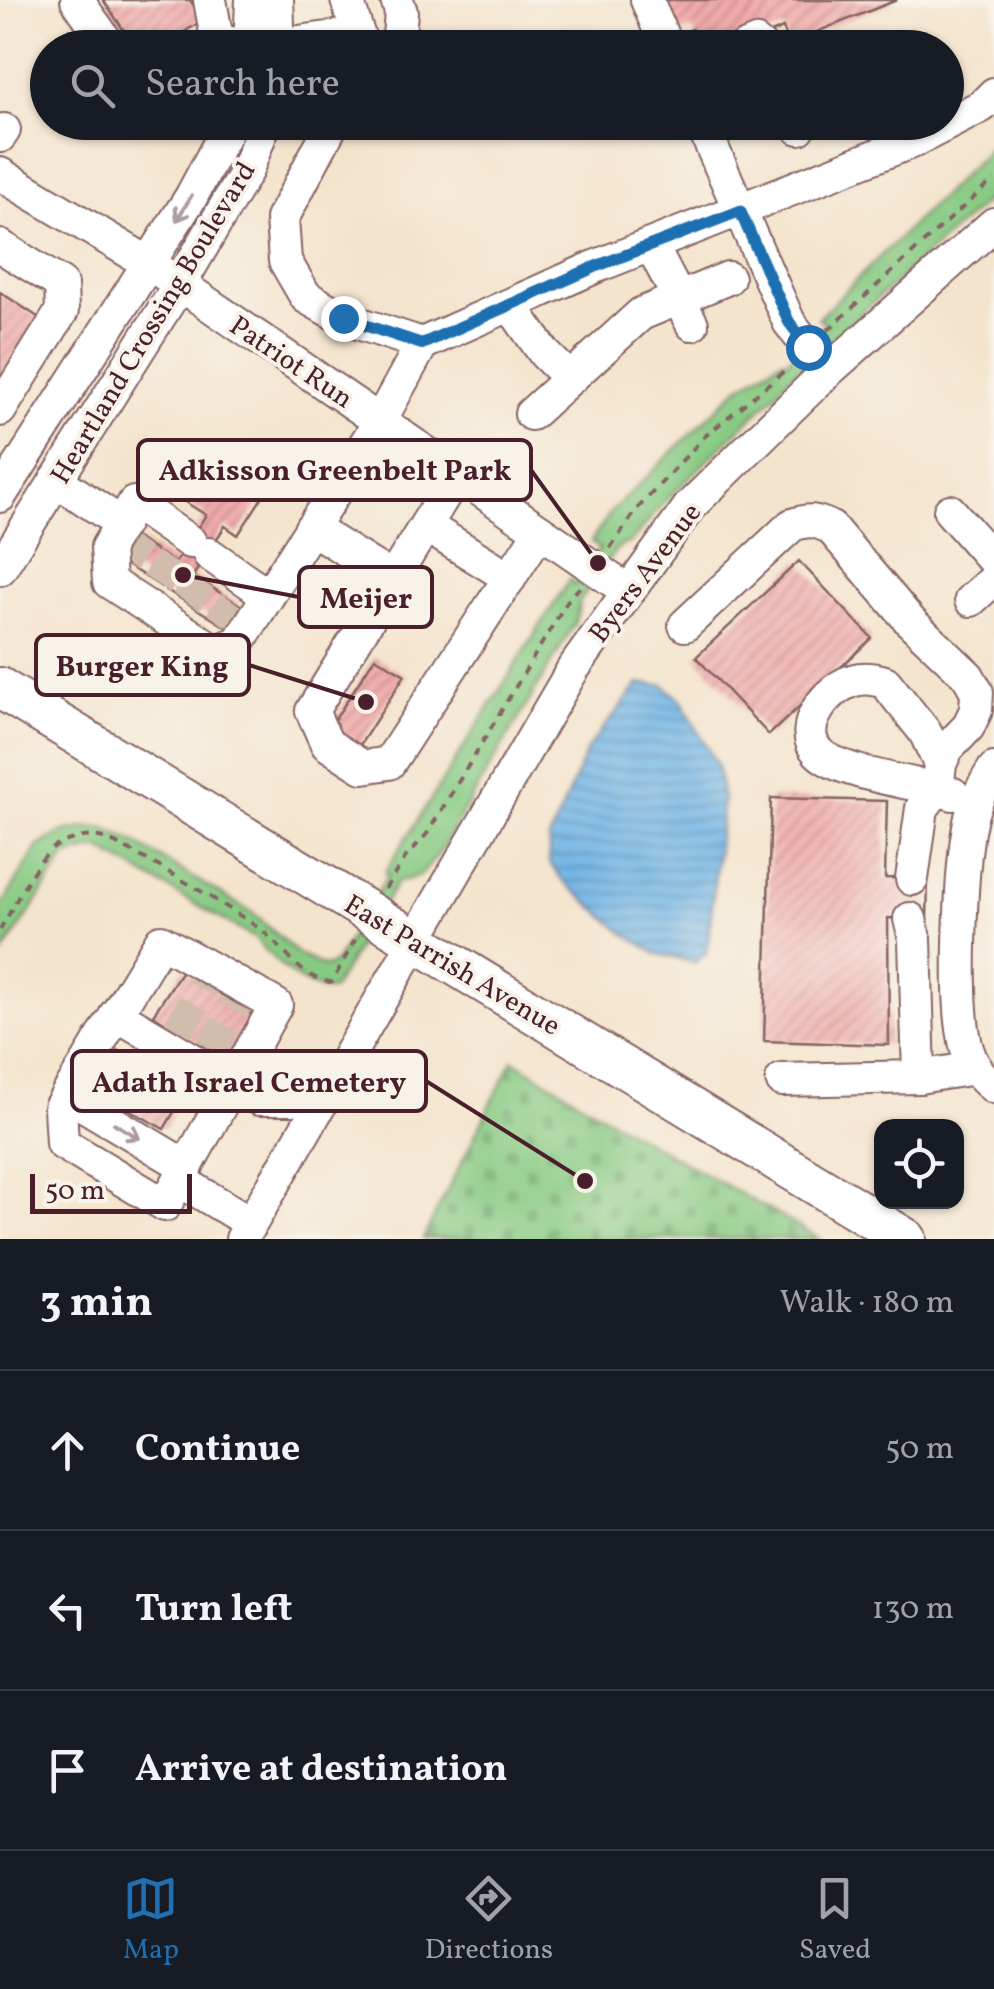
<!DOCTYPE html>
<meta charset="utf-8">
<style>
:root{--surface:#171b24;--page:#20242c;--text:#f1f3f6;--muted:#9ea1a6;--line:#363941;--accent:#1f6fb2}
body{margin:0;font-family:Vollkorn,serif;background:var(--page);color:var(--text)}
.controls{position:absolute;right:30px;bottom:30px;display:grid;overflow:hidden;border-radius:20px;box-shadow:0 2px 8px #0004}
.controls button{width:90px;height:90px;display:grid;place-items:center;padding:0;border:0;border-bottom:2px solid var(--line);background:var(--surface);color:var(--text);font:50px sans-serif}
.scale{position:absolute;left:30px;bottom:25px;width:162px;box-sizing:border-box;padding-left:10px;border:5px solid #4a1f2b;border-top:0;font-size:28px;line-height:35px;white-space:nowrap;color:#4a1f2b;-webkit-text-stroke:8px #f7f3e8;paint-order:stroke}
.stop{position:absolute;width:30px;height:30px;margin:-22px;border:8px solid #1f6fb2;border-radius:50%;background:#fff}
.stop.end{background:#1f6fb2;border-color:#fff;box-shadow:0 2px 10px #0008}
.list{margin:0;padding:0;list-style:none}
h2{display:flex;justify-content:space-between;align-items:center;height:130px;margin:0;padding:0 40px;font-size:42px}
h2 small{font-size:32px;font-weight:400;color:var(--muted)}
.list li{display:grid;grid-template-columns:65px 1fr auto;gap:30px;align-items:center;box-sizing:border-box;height:160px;padding:0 40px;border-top:2px solid var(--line)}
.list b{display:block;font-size:38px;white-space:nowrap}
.list em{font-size:32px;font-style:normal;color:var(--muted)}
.icon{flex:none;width:55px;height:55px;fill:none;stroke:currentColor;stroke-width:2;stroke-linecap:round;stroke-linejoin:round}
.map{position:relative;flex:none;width:994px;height:1239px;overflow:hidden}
.search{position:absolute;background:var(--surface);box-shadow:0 2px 8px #0004;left:30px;right:30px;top:30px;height:110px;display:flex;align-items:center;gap:25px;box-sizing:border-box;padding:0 35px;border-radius:55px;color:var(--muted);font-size:38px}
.sheet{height:610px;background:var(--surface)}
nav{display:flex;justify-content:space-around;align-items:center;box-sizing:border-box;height:140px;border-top:2px solid var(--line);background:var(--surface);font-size:28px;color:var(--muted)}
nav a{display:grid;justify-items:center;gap:5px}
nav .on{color:var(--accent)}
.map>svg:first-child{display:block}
.green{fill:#87ca83;stroke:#687457;stroke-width:2.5}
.cemetery{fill:url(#cemetery-stones);stroke:#687457;stroke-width:2.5}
.water{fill:url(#water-rules);stroke:#5e6a88;stroke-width:2.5}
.building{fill:url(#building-hatch)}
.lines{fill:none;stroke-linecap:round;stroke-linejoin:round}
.minor-tunnel{stroke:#d2bdad;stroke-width:32;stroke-dasharray:32 16;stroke-linecap:butt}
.minor-casing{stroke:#866464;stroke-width:36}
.major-casing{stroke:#866464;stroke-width:44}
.path{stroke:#866464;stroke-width:4;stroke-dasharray:8 8;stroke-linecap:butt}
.minor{stroke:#fff;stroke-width:32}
.major{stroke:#fff;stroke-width:40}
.oneway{stroke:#ae9aa0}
.route{stroke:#1f6fb2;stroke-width:12}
.labels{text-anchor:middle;stroke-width:8;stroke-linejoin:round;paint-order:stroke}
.street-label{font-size:28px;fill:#4a1f2b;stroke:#f7f3e8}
.leader{fill:none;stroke:#4a1f2b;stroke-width:4}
.callout-dot{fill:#4a1f2b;stroke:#f7f3e8;stroke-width:4}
.callout{fill:#f7f3e8;stroke:#4a1f2b;stroke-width:4}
.callout-label{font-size:30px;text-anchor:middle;font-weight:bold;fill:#4a1f2b}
</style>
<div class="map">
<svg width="994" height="1239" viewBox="0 0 994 1239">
<defs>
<pattern id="cemetery-stones" width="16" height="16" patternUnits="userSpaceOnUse" patternTransform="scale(2.5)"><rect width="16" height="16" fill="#87ca83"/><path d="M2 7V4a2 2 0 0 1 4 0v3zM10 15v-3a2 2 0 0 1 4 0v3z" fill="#76ad71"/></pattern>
<pattern id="water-rules" width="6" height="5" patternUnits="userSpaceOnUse" patternTransform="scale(2.5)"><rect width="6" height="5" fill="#71b5e6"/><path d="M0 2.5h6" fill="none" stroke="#5f93bb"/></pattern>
<pattern id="building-hatch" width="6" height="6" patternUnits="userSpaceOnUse" patternTransform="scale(2.5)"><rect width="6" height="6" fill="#f1acaa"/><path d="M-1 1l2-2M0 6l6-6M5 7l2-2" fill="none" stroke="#c58b8b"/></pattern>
</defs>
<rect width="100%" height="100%" fill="#f7f3e8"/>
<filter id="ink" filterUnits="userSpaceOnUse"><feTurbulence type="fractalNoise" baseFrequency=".01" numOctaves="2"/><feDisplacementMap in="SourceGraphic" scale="20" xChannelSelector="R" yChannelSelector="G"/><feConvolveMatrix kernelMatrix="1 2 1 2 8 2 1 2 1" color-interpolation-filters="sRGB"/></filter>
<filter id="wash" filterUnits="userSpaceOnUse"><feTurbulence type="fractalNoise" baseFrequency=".0048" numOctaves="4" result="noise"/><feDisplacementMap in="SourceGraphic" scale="40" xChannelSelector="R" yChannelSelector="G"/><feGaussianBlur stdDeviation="2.25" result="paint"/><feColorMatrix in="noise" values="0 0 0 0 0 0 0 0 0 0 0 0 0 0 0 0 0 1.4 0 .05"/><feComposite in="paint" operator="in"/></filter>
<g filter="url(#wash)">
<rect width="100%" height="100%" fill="#f4e4cd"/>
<!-- green -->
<path class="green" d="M994 144V194L783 383 776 394 667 499 632 541 617 548 580 601 575 623 438 855 420 876 397 882 332 990C304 991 273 960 256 939L98 848 66 856 0 958V909L38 846 65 831 91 827 105 829 129 839 254 914 299 955 325 967 335 963 388 875 385 872 570 579 574 586 600 548 591 542 611 512 738 388 783 359 786 361 826 324 818 318Z"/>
<!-- cemetery -->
<path class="cemetery" d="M513 1060 617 1124 820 1239H423Z"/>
<!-- water -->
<path class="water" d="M639 684 664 685 681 700 717 765 723 799 707 953 694 963 655 953 623 932 562 880 549 862V839L588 748Z"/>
<g id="blocks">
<!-- building -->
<g class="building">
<path d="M103 0H190L203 20 159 48H136Z"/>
<path d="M650 0H897L789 43 783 28 735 48H700L692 29 666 40Z"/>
<path d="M0 292 41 319 4 378 0 376Z"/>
<path d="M206 461 263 496 238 535 225 526 193 576 240 605 226 627 117 559 131 535 175 563 206 515 182 500Z"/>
<path d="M799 561 872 638 769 735 696 657Z"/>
<path d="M375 657 405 675 358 748 328 730Z"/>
<path d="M771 798 887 801 885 878 928 879 927 920 888 918 889 1045 764 1041Z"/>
<path d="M183 969 258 1019 229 1064 153 1015Z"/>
<path d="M110 1046 187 1090 164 1129 87 1086Z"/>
</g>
</g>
</g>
<g filter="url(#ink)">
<use href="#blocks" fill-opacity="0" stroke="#866464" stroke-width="2.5"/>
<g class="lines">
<!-- minor-tunnel -->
<g class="minor-tunnel">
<path d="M122 562 137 539"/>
<path d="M156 584 171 560"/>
<path d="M186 602 200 580"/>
<path d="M220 623 235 602"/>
<path d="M178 1031 205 983"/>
<path d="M209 1052 236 1004"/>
</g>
<defs>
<g id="minor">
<path d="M77 0 111 48"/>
<path d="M210 0 217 39 248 48"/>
<path d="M277 0 279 48"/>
<path d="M347 0 358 34 356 48"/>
<path d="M397 0 401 12 398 48"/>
<path d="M647 0 667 48"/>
<path d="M250 48 252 0"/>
<path d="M253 48 358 34"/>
<path d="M744 48 756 43 762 48"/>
<path d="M333 122 282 219 285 261 306 297 343 318 422 344"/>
<path d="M701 122 789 322 827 372"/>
<path d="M797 122 799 128"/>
<path d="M0 136 4 130"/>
<path d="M0 174 150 264 628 591"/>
<path d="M651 245 692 324"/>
<path d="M0 246 61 284 62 311 0 410"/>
<path d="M511 306 545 354 569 378"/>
<path d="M531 414 641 314 728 278"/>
<path d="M457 474 312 711 327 744 363 767 389 763 540 531"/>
<path d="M56 480 122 524"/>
<path d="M0 496 191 197 231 122"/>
<path d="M950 511 994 561"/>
<path d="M426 526 510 578"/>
<path d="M311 528 393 579"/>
<path d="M190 542 134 503 107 547 109 582 215 651 238 643 380 421 422 344 597 266 916 140 982 106 994 94"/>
<path d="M209 554 268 595"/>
<path d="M0 569 180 284 247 170 265 122"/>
<path d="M971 600 994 579"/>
<path d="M685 625 792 525C809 519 816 520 831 528L911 622 968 676 977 692 976 710 968 727 947 749 940 764 937 789C908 782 837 772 818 752 795 727 829 686 855 680 865 677 875 679 885 682L925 732 940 764"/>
<path d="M994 769C986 781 978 796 973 810 960 851 956 992 964 1035 967 1056 976 1074 994 1087"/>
<path d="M912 879 922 808 937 789 953 794"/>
<path d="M910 919 915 939 919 1077"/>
<path d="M116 1014 259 1099H293L331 1085"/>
<path d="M782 1080 919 1077 975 1068"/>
<path d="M67 1095 187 1167"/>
<path d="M179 1180 276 1005 161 941 60 1107 62 1143 165 1205 179 1180 251 1223"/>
<path d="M242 1239 573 669 690 506 827 372 994 224"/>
</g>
<path id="major" d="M0 688 906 1239"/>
</defs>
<!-- minor casing -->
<use href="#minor" class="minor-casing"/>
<!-- major casing -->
<use href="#major" class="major-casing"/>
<!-- path -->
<g class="path">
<path d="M828 330 994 179"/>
<path d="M610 548 638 508 704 437 789 367"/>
<path d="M385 889 405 858 427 834 568 600 580 587"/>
<path d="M0 930C14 907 34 861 55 847 67 839 85 835 99 837 119 840 246 917 265 933 286 951 302 980 332 982L355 940"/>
</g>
<!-- minor -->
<use href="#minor" class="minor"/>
<!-- major -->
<use href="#major" class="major"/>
</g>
<!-- one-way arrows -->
<defs><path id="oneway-shaft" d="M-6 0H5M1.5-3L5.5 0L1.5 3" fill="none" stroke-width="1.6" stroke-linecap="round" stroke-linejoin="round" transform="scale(2.5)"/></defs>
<g class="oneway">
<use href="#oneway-shaft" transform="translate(184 208) rotate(121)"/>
<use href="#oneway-shaft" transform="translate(127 1131) rotate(31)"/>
</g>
</g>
<g class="lines" filter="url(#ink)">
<!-- route -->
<path class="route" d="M343 318 422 344 597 266 740 211 789 322 808 347"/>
</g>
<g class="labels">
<!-- street labels -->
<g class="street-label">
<text transform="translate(152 322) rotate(-59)" y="10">Heartland Crossing Boulevard</text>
<text transform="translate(292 361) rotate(34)" y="10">Patriot Run</text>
<text transform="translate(644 572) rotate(-53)" y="10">Byers Avenue</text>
<text transform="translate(453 964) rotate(31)" y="10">East Parrish Avenue</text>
</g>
</g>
<!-- callouts -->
<path class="leader" d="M598 563L531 470M183 575L299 597M366 702L249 665M585 1181L426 1081"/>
<g class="callout-dot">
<circle cx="598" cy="563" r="10"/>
<circle cx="183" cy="575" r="10"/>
<circle cx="366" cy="702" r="10"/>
<circle cx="585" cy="1181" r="10"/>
</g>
<g class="callout">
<rect x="138" y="440" width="393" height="60" rx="10"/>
<rect x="299" y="567" width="133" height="60" rx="10"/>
<rect x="36" y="635" width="213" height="60" rx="10"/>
<rect x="72" y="1051" width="354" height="60" rx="10"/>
</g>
<g class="callout-label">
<text x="335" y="480">Adkisson Greenbelt Park</text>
<text x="366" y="608">Meijer</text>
<text x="142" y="676">Burger King</text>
<text x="249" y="1092">Adath Israel Cemetery</text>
</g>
</svg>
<div class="controls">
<button><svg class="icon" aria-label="locate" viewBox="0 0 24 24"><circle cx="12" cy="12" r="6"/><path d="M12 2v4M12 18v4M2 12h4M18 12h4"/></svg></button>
</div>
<div class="scale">50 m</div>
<div class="stop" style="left:808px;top:347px"></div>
<div class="stop end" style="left:343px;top:318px"></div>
<div class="search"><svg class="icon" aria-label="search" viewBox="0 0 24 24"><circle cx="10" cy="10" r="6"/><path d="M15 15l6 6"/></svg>Search here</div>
</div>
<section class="sheet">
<h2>3 min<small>Walk · 180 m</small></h2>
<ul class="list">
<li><svg class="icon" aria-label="ahead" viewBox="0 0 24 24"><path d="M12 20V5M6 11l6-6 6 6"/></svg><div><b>Continue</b></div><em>50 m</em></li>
<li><svg class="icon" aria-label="left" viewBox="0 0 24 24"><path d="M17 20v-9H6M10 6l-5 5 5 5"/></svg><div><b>Turn left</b></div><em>130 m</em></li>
<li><svg class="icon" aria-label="arrive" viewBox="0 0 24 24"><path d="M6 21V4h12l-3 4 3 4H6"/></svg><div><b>Arrive at destination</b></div></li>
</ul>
</section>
<nav>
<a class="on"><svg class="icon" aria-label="map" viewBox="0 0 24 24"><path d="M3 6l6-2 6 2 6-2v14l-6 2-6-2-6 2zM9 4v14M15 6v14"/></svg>Map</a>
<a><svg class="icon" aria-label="directions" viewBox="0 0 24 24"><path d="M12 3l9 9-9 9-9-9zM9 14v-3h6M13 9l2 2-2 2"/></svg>Directions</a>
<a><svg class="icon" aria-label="saved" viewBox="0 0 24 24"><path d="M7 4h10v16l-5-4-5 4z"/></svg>Saved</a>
</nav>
